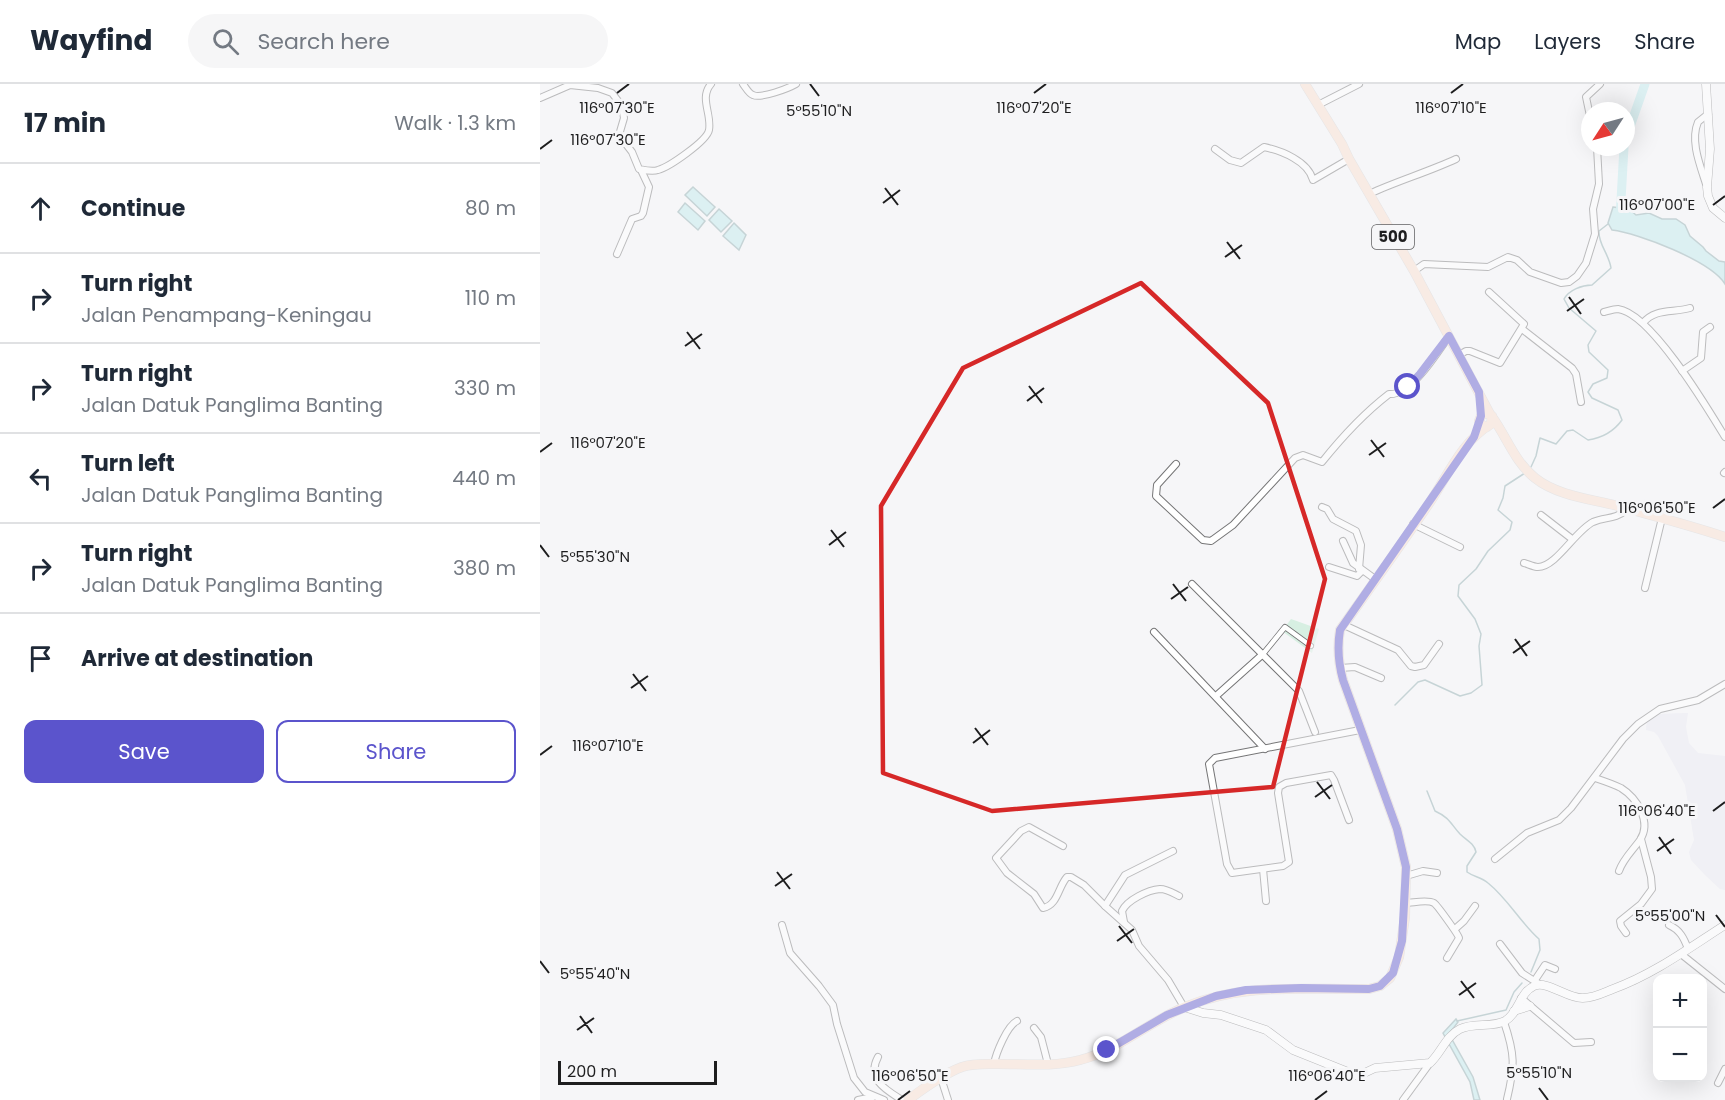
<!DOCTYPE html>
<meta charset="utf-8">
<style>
:root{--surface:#fff;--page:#f6f6f7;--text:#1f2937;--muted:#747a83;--line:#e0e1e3;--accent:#5b54cc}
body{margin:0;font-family:Poppins,sans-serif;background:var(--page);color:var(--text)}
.controls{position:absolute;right:18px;bottom:18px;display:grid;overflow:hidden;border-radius:12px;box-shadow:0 6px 24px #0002}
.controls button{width:54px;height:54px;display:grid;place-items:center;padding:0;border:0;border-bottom:2px solid var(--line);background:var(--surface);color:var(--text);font:30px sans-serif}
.compass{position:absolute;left:1041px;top:18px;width:54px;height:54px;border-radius:50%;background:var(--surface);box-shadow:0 6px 24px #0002;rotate:234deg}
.scale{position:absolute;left:18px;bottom:15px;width:159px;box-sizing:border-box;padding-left:6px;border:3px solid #1e1e1f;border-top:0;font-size:16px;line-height:21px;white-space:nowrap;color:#1e1e1f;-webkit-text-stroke:4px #f6f6f8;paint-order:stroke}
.stop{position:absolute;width:18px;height:18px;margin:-14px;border:4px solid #5b54cc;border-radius:50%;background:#fff}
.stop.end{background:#5b54cc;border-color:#fff;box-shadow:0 2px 6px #0008}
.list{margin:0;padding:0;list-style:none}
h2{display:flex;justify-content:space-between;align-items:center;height:78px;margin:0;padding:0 24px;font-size:26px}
h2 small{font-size:20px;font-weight:400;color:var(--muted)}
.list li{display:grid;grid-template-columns:39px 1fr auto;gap:18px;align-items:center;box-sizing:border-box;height:90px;padding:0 24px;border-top:2px solid var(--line)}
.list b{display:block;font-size:22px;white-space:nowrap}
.list p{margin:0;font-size:20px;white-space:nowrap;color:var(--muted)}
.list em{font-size:20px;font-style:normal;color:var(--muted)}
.actions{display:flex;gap:12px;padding:18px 24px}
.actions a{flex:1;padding:14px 0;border:2px solid var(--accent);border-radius:12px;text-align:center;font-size:21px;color:var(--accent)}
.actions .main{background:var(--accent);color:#fff}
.icon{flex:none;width:33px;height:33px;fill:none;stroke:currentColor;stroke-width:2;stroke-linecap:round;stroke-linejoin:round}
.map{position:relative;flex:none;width:1185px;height:1016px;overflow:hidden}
header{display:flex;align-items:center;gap:36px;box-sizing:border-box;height:84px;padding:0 30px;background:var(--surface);border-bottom:2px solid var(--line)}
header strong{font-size:28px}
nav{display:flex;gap:33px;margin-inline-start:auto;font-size:21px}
.search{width:420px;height:54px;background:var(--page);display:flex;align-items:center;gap:15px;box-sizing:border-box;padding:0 21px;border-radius:33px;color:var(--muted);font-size:22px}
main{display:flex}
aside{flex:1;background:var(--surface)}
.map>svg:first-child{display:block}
.built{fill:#e8e8f1}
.green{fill:#d7efe2}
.water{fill:#bce8ec;stroke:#8dabae;stroke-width:1.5}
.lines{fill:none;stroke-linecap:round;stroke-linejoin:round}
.stream{stroke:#8dabae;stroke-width:1.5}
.river{stroke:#bce8ec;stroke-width:9}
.pedestrian-casing{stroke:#757576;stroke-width:6}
.minor-casing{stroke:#757576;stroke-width:8}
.tertiary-casing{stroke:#757576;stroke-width:9}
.primary-casing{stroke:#d2d2d2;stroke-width:10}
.pedestrian{stroke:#fff;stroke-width:4.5}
.minor{stroke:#fff;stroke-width:6}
.tertiary{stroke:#fff;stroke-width:8}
.primary{stroke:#faddcc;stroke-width:9}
.route{stroke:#5b54cc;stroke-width:8}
.marked{fill:none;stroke:#d62828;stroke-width:4.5;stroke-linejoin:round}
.ticks{fill:none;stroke:#1e1e1f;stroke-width:2}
.labels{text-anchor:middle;stroke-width:6;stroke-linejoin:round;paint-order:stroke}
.shield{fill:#f6f6f8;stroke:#5f5f60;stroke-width:1.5}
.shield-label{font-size:15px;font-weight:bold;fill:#1e1e1f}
.ticks-label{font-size:15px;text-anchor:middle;fill:#1e1e1f;stroke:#f6f6f8;stroke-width:6;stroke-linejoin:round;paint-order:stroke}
</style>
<header>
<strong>Wayfind</strong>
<div class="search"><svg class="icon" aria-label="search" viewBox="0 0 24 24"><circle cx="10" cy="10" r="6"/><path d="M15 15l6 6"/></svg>Search here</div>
<nav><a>Map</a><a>Layers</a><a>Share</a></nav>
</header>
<main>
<aside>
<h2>17 min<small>Walk · 1.3 km</small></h2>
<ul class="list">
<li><svg class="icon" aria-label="ahead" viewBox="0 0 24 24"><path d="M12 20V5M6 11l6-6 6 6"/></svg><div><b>Continue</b></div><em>80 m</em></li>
<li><svg class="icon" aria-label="right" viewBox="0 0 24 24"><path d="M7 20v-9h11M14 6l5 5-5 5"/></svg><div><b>Turn right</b><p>Jalan Penampang-Keningau</p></div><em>110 m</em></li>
<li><svg class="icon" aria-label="right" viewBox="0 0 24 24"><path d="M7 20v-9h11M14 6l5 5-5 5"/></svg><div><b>Turn right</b><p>Jalan Datuk Panglima Banting</p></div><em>330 m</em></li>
<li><svg class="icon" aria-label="left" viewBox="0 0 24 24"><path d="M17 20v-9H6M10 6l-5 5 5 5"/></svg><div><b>Turn left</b><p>Jalan Datuk Panglima Banting</p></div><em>440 m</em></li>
<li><svg class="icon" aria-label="right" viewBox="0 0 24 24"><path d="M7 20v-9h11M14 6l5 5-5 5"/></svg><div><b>Turn right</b><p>Jalan Datuk Panglima Banting</p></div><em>380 m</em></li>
<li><svg class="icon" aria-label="arrive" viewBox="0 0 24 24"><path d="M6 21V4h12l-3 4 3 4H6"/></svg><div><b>Arrive at destination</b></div></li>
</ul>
<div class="actions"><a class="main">Save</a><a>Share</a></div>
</aside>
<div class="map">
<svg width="1185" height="1016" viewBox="0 0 1185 1016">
<rect width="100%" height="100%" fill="#f6f6f8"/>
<!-- built -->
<path class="built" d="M1144 629H1148L1146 643 1149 659 1158 669 1185 672V806L1180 805 1165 791 1151 776 1149 768 1154 756 1145 701 1118 652 1114 648 1106 646 1107 635 1118 630Z"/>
<!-- green -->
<path class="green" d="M751 535 779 545 772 569 742 547Z"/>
<!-- water -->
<g class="water">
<path d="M153 103 175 123 167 132 145 111Z"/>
<path d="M145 119 165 137 158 146 138 128Z"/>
<path d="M1073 123 1089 125 1096 131 1109 129 1122 135H1136L1145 141 1150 152 1163 163 1166 167 1179 177 1185 178V200C1171 177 1098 149 1072 146L1068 139Z"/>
<path d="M179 125 192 137 181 148 169 136Z"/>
<path d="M194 139 206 151 199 166 183 152Z"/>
<path d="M916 935 918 938 909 950 933 993 940 1016H934L930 998 903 949Z"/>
</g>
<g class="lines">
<!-- stream -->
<g class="stream">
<path d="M991 383 996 372 1000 354 1016 360 1027 347 1033 346 1048 356C1062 354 1074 347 1082 336L1078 326 1052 314 1048 308 1053 300 1067 294 1068 286 1049 268 1048 261 1056 247 1029 224 1024 215C1029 206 1042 201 1052 201L1071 184C1069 170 1058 160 1059 147L1068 140"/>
<path d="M855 621 878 598 885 596 920 612 931 609 942 601 939 562 941 550 935 535 918 512 919 501 936 485 948 467 970 446 972 438 958 426 963 414 965 402 985 389"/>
<path d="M887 707 895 727C910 734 910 739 920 750 926 756 934 759 936 768L927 782V788C934 793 941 793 948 799 968 815 980 838 999 855L1000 866 991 888"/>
<path d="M917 937 966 926 974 908 982 899"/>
</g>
<!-- river -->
<g class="river">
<path d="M1086 54 1105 0"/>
<path d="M1082 134H1080L1084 63"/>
</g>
<defs>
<path id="pedestrian" d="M723 570 745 543 771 562"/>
<g id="minor">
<path d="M203 0C206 4 209 10 213 11 221 15 249 4 256 0"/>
<path d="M0 14 30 1 58 4 72 9 82 22 84 34 79 51 92 68 99 85C104 86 112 88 118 86 129 83 167 57 169 46 172 30 159 14 171 0"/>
<path d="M778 21 819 0"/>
<path d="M1050 32 1046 13 1060 0"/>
<path d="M675 65 690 76 701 79 724 63C742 67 768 77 773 96L809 75"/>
<path d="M1166 100C1160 81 1150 57 1158 38L1168 30"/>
<path d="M829 110C857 97 888 88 916 75"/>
<path d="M77 170 92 135 101 132 103 129 109 103 101 86"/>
<path d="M874 187 884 180 948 183 968 173 977 176 990 188 1021 199 1029 198 1037 192 1046 179 1055 150 1053 125 1059 100 1057 63"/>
<path d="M1064 228C1068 227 1074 225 1078 225 1111 229 1168 325 1185 353"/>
<path d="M1103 239C1115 224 1133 229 1150 224"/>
<path d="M982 245 1032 284 1036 290 1041 318"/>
<path d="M919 271 926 267H930L960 279 984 240 949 208"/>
<path d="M1142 287 1161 274 1163 248 1170 243"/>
<path d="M636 380 617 401 616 412 663 456 671 457 693 441 755 374 763 371 782 378C802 353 823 330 849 310 871 312 897 269 909 252"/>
<path d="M1184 389 1185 388"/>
<path d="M782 423 787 425 793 435 816 447 821 461 819 485"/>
<path d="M1001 431 1032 455"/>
<path d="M873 440 920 463"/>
<path d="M803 457 813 479 835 495"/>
<path d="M984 479C988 480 994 483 998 483 1016 483 1035 447 1053 438 1066 432 1073 437 1088 425"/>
<path d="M789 483 817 492 822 487"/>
<path d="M652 500 759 607 775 648"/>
<path d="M1105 504 1122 434"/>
<path d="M804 541 858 566 871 582 875 583 884 581 899 560"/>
<path d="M614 548 725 665"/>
<path d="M800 584 815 583 841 594"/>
<path d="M676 612 723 570"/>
<path d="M1055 694C1064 697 1073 700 1081 704 1097 714 1112 738 1100 756 1093 766 1083 775 1079 787"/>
<path d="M809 736 794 696 791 691 746 699 739 703 738 709 749 778 743 782 692 789 687 780 669 680 675 674 820 646"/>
<path d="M523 762 489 743 481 747 456 774 467 789 494 810 503 824C518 821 518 803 527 793H531L544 801 565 822 592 846 599 862 628 896 644 923"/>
<path d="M955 775 987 749 1019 736 1031 724 1083 655 1098 640 1120 625 1158 616 1185 600"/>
<path d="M723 785 726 817"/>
<path d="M866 792 883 787 897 789"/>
<path d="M865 819C873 819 887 815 894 819 897 821 918 850 919 854L907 874"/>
<path d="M565 822 585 791 633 767"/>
<path d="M584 838 582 827C587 816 608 806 620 805 627 805 633 809 639 812"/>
<path d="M242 841 250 869 279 902 293 921 297 940 314 994 325 1008 344 1016"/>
<path d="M1129 841C1140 846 1144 854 1148 865"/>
<path d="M915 845 924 837 935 822"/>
<path d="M1086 849 1081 842 1080 837 1101 820 1112 805 1111 793 1101 755"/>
<path d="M960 860 982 889 999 900"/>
<path d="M1141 870 1185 905"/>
<path d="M995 896 1005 881 1015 885"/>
<path d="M981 914 1034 959 1051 958"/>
<path d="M964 938C975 970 975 982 967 1015"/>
<path d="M494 944 501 953 508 980"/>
<path d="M338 973C326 995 346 1006 362 1016"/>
<path d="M454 980C456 969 467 942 477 937"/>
<path d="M401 994 408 1016"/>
<path d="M1178 999 1185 985"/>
<path d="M318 1016 333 1013"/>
<path d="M863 1016 890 979"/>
</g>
<g id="tertiary">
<path d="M1166 0 1170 65 1167 103 1168 112 1173 124 1185 134"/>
<path d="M644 923 663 929 681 931 726 946 753 966 818 992 835 984 890 979C901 969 906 952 920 945 934 938 952 944 965 937 979 929 979 909 994 902 1007 896 1028 915 1043 914 1054 914 1063 909 1073 905 1114 890 1149 864 1185 841"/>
<path d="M974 927 990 922"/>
</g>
<g id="primary">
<path d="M765 0 802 60 809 75 874 187 950 330"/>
<path d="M953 334C967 354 975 378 995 394 1016 411 1049 415 1074 421 1111 431 1149 441 1185 453"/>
<path d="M368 1016C384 1004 403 990 422 983 434 979 446 980 458 980 485 980 514 983 540 976 579 966 608 938 645 923 704 898 766 906 829 905L840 902 850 894 859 873 865 833 866 783 857 745 803 596C798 578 797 564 800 546 830 504 861 461 890 418 908 391 922 357 951 340L952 332 946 329 941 332 939 337 943 342 947 343"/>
</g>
</defs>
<!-- pedestrian casing -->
<use href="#pedestrian" class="pedestrian-casing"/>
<!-- minor casing -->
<use href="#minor" class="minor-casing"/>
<!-- tertiary casing -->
<use href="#tertiary" class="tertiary-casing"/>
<!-- primary casing -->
<use href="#primary" class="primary-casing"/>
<!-- pedestrian -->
<use href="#pedestrian" class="pedestrian"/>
<!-- minor -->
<use href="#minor" class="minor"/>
<!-- tertiary -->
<use href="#tertiary" class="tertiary"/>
<!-- primary -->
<use href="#primary" class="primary"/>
</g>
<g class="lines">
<!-- route -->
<path class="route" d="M567 966 627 931 676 912 706 906 761 904 829 905 840 902 853 889 862 857 866 783 857 745 803 596C798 578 797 564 800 546L934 353 941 332 939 308 909 252 880 290 868 303"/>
</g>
<!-- marked area -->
<path d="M0 0H1185V1016H0ZM601 199 728 319 785 495 733 703 452 727 343 689 341 422 423 284Z" fill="#f6f6f8" fill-opacity=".55" fill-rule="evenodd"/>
<path class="marked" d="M601 199 728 319 785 495 733 703 452 727 343 689 341 422 423 284Z"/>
<!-- ticks -->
<path class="ticks" d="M270 0 279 12M77 9 89 0M494 9 506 0M911 9 923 0M0 65 12 56M345 104 358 121M343 119 360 106M1173 121 1185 112M687 158 700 175M685 173 702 161M1029 213 1041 230M1027 227 1044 215M147 248 160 265M145 262 162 250M489 302 502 319M487 317 504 304M831 356 844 373M0 368 12 359M829 371 846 359M1173 424 1185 415M291 446 304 463M0 461 9 473M289 461 306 448M633 500 646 517M631 515 648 503M975 555 987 572M973 569 990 557M93 590 106 607M91 604 108 592M435 644 448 661M433 659 450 646M0 671 12 662M777 698 790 715M775 713 792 701M1173 727 1185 718M1119 753 1131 770M1117 767 1134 755M237 788 250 805M235 802 252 790M1176 831 1185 843M579 842 592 859M577 857 594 845M0 877 9 889M921 897 934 914M919 911 936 899M40 932 52 949M37 946 54 934M999 1004 1008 1016M358 1016 370 1007M775 1016 787 1007"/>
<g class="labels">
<!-- shield labels -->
<rect class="shield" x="832" y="141" width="42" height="24" rx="4.5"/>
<g class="shield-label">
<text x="853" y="158">500</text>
</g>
</g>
<g class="ticks-label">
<text x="77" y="29">116°07'30"E</text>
<text x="494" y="29">116°07'20"E</text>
<text x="911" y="29">116°07'10"E</text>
<text x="279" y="32">5°55'10"N</text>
<text x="68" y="61">116°07'30"E</text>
<text x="1117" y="126">116°07'00"E</text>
<text x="68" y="364">116°07'20"E</text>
<text x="1117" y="429">116°06'50"E</text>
<text x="55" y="478">5°55'30"N</text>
<text x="68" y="667">116°07'10"E</text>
<text x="1117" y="732">116°06'40"E</text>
<text x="1130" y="837">5°55'00"N</text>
<text x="55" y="895">5°55'40"N</text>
<text x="999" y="994">5°55'10"N</text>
<text x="370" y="997">116°06'50"E</text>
<text x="787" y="997">116°06'40"E</text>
</g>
</svg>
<div class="controls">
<button>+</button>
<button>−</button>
</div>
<svg class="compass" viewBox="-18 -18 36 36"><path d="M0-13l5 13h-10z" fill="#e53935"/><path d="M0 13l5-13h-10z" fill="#747a83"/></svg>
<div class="scale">200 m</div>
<div class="stop" style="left:868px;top:303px"></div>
<div class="stop end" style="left:567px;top:966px"></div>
</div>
</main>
